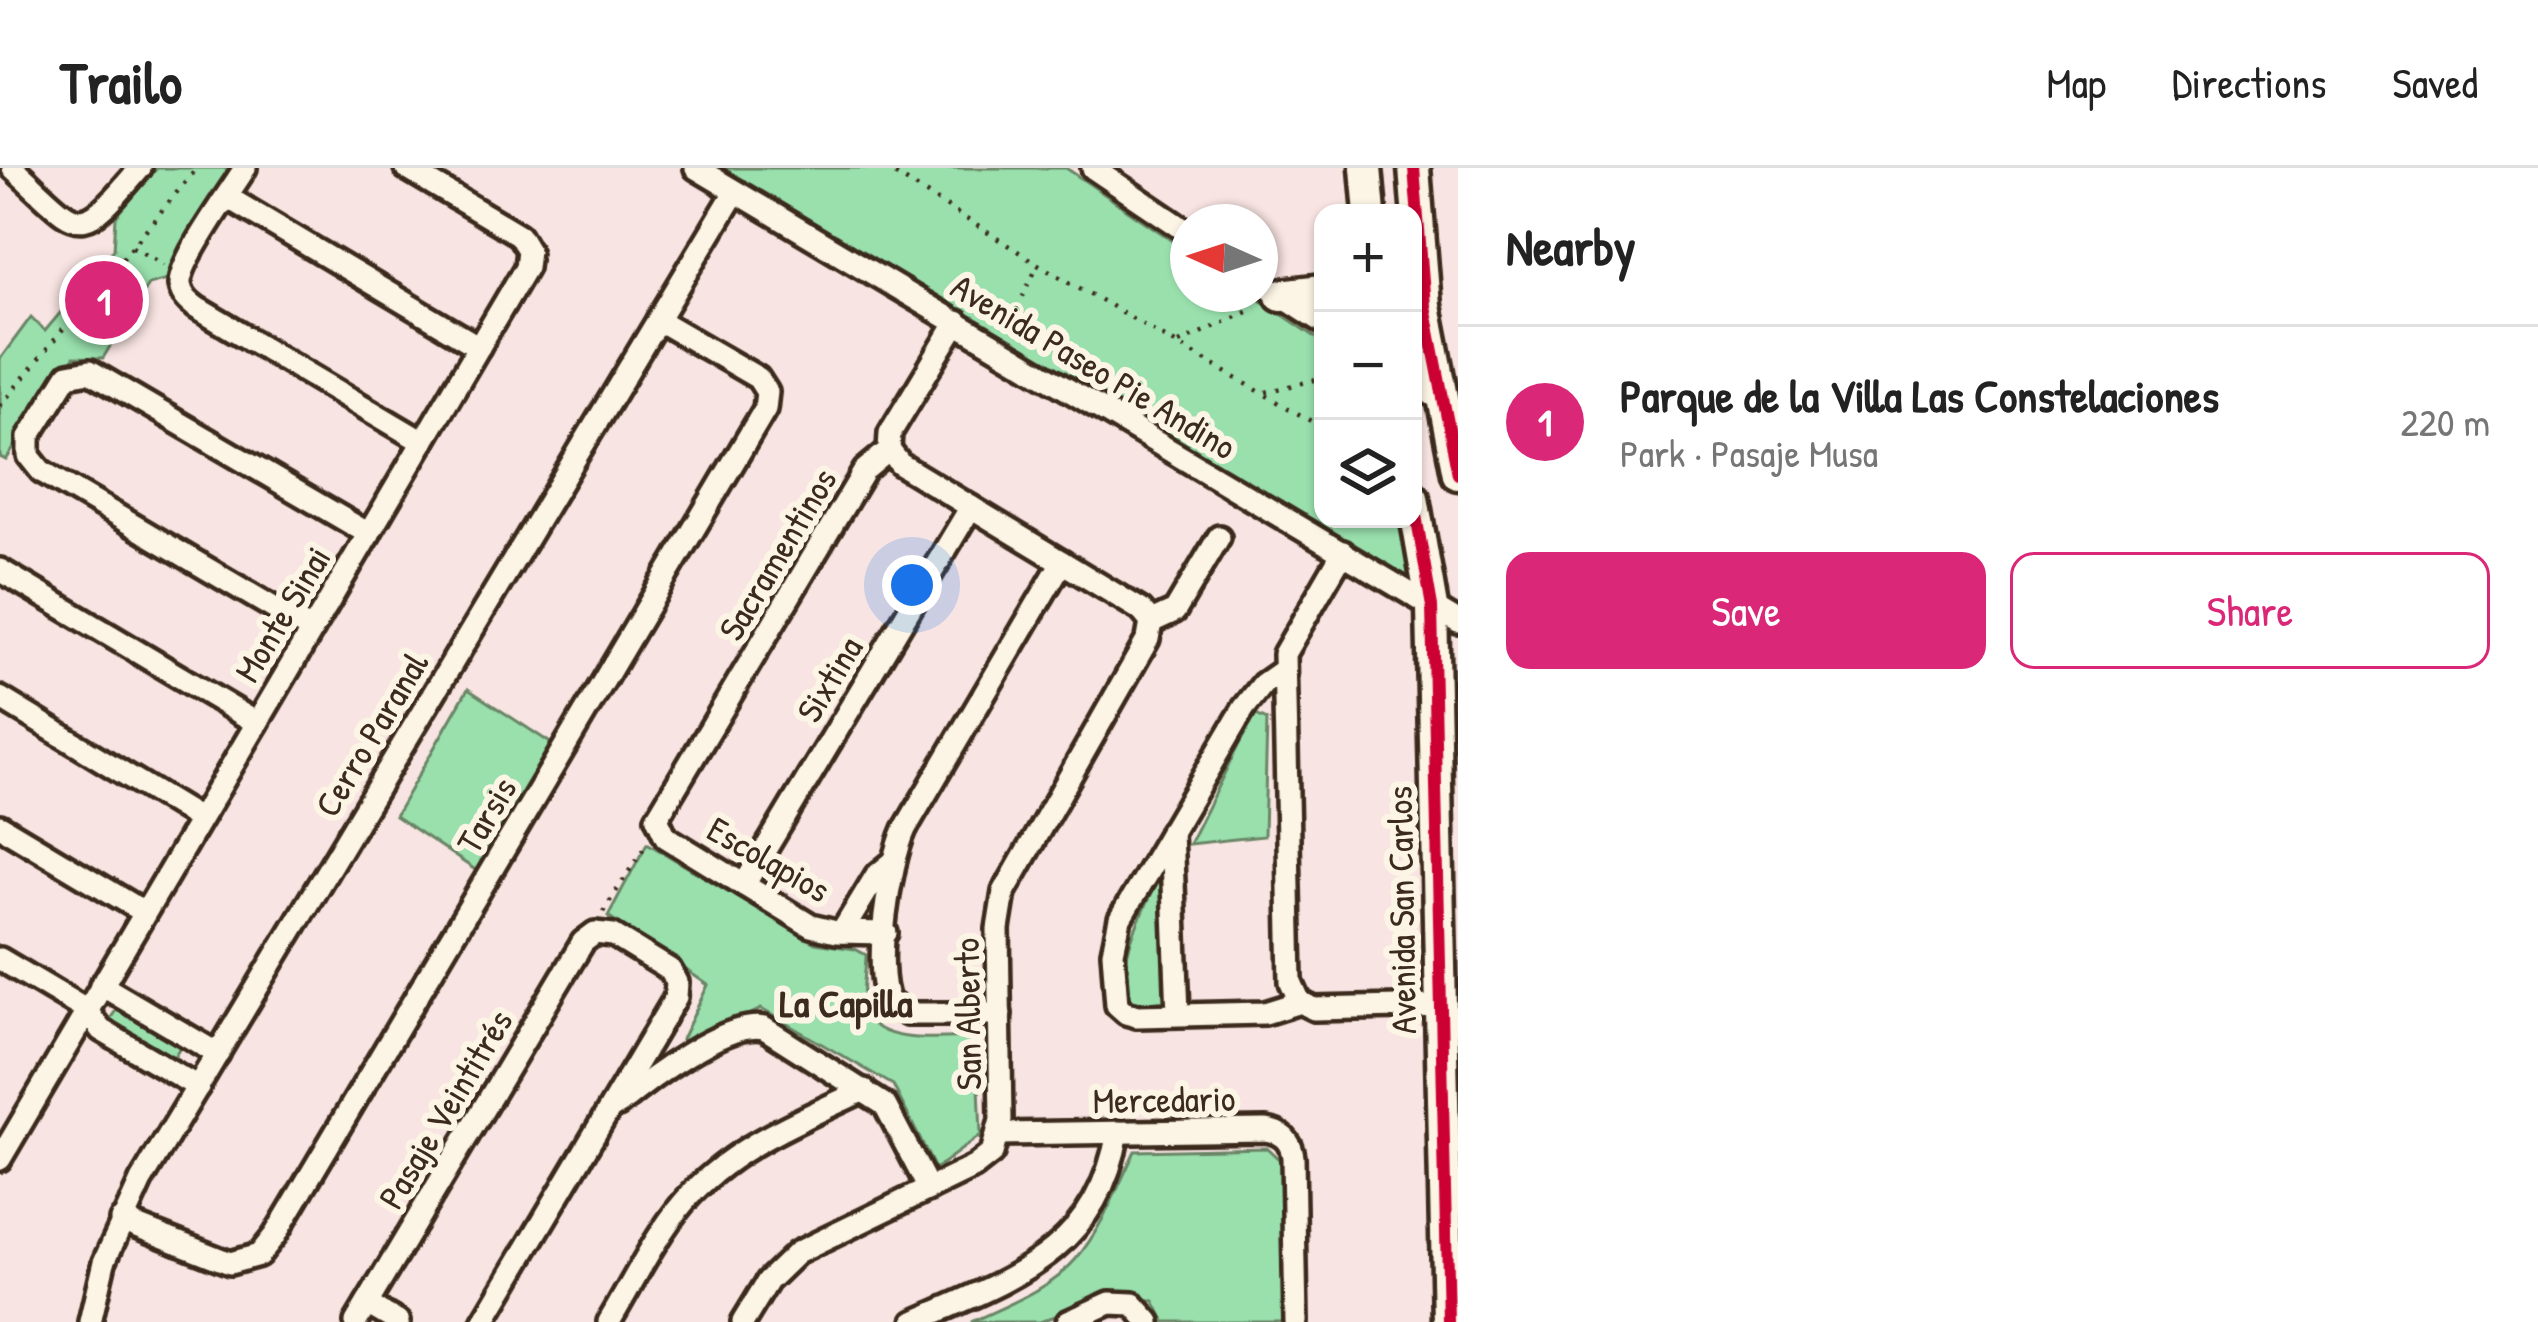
<!DOCTYPE html>
<meta charset="utf-8">
<style>
:root{--surface:#fff;--page:#f2f2f2;--text:#222;--muted:#767676;--line:#e0e0e0;--accent:#db2777}
body{margin:0;font-family:"Patrick Hand",sans-serif;background:var(--page);color:var(--text)}
.controls{position:absolute;right:36px;top:36px;display:grid;overflow:hidden;border-radius:24px;box-shadow:0 3px 9px #0004}
.controls button{width:108px;height:108px;display:grid;place-items:center;padding:0;border:0;border-bottom:3px solid var(--line);background:var(--surface);color:var(--text);font:60px sans-serif}
.compass{position:absolute;left:1170px;top:36px;width:108px;height:108px;border-radius:50%;background:var(--surface);box-shadow:0 3px 9px #0004;rotate:273deg}
.you{position:absolute;left:912px;top:417px;width:42px;height:42px;margin:-30px;border:9px solid #fff;border-radius:50%;background:#1a73e8;box-shadow:0 0 0 18px #1a73e833}
.badge{display:grid;place-items:center;width:78px;height:78px;border-radius:50%;background:var(--accent);color:#fff;font-size:39px;font-weight:700}
.pin{position:absolute;translate:-50% -50%;border:6px solid #fff;box-shadow:0 3px 12px #0006}
.list{margin:0;padding:0;list-style:none}
h2{display:flex;justify-content:space-between;align-items:center;height:156px;margin:0;padding:0 48px;font-size:51px}
h2 small{font-size:39px;font-weight:400;color:var(--muted)}
.list li{display:grid;grid-template-columns:78px 1fr auto;gap:36px;align-items:center;box-sizing:border-box;height:192px;padding:0 48px;border-top:3px solid var(--line)}
.list b{display:block;font-size:45px;white-space:nowrap}
.list p{margin:0;font-size:39px;white-space:nowrap;color:var(--muted)}
.list em{font-size:39px;font-style:normal;color:var(--muted)}
.actions{display:flex;gap:24px;padding:36px 48px}
.actions a{flex:1;padding:27px 0;border:3px solid var(--accent);border-radius:24px;text-align:center;font-size:42px;color:var(--accent)}
.actions .main{background:var(--accent);color:#fff}
.icon{flex:none;width:66px;height:66px;fill:none;stroke:currentColor;stroke-width:2;stroke-linecap:round;stroke-linejoin:round}
.map{position:relative;flex:none;width:1458px;height:1154px;overflow:hidden}
header{display:flex;align-items:center;gap:72px;box-sizing:border-box;height:168px;padding:0 60px;background:var(--surface);border-bottom:3px solid var(--line)}
header strong{font-size:57px}
nav{display:flex;gap:66px;margin-inline-start:auto;font-size:42px}
main{display:flex}
aside{flex:1;background:var(--surface)}
.map>svg:first-child{display:block}
.green{fill:#99e0ad;stroke:#6a8566;stroke-width:3}
.lines{fill:none;stroke-linecap:round;stroke-linejoin:round}
.minor-casing{stroke:#3b2a1e;stroke-width:30}
.secondary-casing{stroke:#3b2a1e;stroke-width:39}
.path{stroke:#3b2a1e;stroke-width:4.5;stroke-dasharray:3 9;stroke-linecap:butt}
.minor{stroke:#fcf5e5;stroke-width:21}
.secondary{stroke:#fcf5e5;stroke-width:30}
.bus-1-casing{stroke:#fcf5e5;stroke-width:21}
.bus-1{stroke:#c03;stroke-width:12}
.labels{text-anchor:middle;stroke-width:12;stroke-linejoin:round;paint-order:stroke}
.street-label{font-size:36px;fill:#3b2a1e;stroke:#fcf5e5}
.neighbourhood-label{font-size:39px;font-weight:bold;fill:#3b2a1e;stroke:#fcf5e5}
</style>
<header>
<strong>Trailo</strong>
<nav><a>Map</a><a>Directions</a><a>Saved</a></nav>
</header>
<main>
<div class="map">
<svg width="1458" height="1154" viewBox="0 0 1458 1154">
<rect width="100%" height="100%" fill="#f8e4e2"/>
<filter id="ink" filterUnits="userSpaceOnUse"><feTurbulence type="fractalNoise" baseFrequency=".00833" numOctaves="2"/><feDisplacementMap in="SourceGraphic" scale="24" xChannelSelector="R" yChannelSelector="G"/><feConvolveMatrix kernelMatrix="1 2 1 2 8 2 1 2 1" color-interpolation-filters="sRGB"/></filter>
<g filter="url(#ink)">
<!-- green -->
<g class="green">
<path d="M157 0H240L175 109 148 116 103 190 74 189 6 292 0 289V191L31 149 45 163 114 81 116 49Z"/>
<path d="M723 0H1066L1188 83V126H1252L1323 174V351H1405L1410 380 1409 410Z"/>
<path d="M468 521 555 578 480 705 395 648Z"/>
<path d="M1254 546 1267 552 1264 668 1189 676Z"/>
<path d="M647 675 815 775 855 781 866 787C866 804 860 830 866 846 879 879 949 869 977 869L981 967 935 1001 893 917 761 841 686 879 682 871 708 817 608 748Z"/>
<path d="M1159 709 1166 835 1133 836C1109 803 1144 741 1159 709Z"/>
<path d="M119 838 182 876 173 890 110 851Z"/>
<path d="M1267 980 1282 994 1284 1154H1165L1154 1133 1119 1123 1040 1154H971C1007 1137 1049 1122 1076 1091 1102 1061 1118 1018 1135 983Z"/>
</g>
<g class="lines">
<defs>
<g id="minor">
<path d="M13 0C82 62 76 76 140 0"/>
<path d="M245 0C231 23 178 94 180 117 182 128 189 134 197 140L423 274"/>
<path d="M696 0 1458 454"/>
<path d="M1093 0 1188 64"/>
<path d="M227 29 479 179"/>
<path d="M1260 113 1323 154"/>
<path d="M1413 214 1447 236"/>
<path d="M889 282 900 296 1141 442 1151 454"/>
<path d="M889 282 890 265 957 154"/>
<path d="M0 402 257 555"/>
<path d="M1151 454 1175 443 1219 369"/>
<path d="M311 462 41 303 29 288V269L68 207 90 203 369 366"/>
<path d="M1283 502 1263 516 1244 540 1120 751 1113 784 1117 837 1126 845 1137 848 1265 845 1300 834 1314 841 1443 838"/>
<path d="M0 530 199 651"/>
<path d="M0 658 144 744"/>
<path d="M1171 663 1178 846"/>
<path d="M744 717 971 339"/>
<path d="M842 764 876 708 892 695"/>
<path d="M886 765 836 764 811 758 666 669 657 650 865 302 889 282"/>
<path d="M0 791 86 842 101 862 198 919"/>
<path d="M101 817 218 886"/>
<path d="M1300 834 1291 814 1284 486 1343 384"/>
<path d="M1000 846H907L889 834C873 799 889 697 905 661L1062 394"/>
<path d="M618 937C648 912 726 852 764 860L885 937 929 1021"/>
<path d="M999 966 1265 962C1282 964 1291 973 1293 989L1296 1154"/>
<path d="M0 991 526 99 528 82 519 67 406 0"/>
<path d="M121 1052 230 1095 259 1087 275 1067 765 241 767 224 758 210 658 152"/>
<path d="M367 1136 398 1154"/>
<path d="M90 1154 104 1094 141 1013 735 24"/>
<path d="M356 1154 583 774 595 765 613 767 670 802 677 814 676 829 483 1154"/>
<path d="M609 1154C633 1114 654 1070 683 1035 731 979 799 953 864 922"/>
<path d="M743 1154 768 1113 797 1085 974 999 992 985 1001 952 998 761 1004 724 1148 471 1151 454"/>
<path d="M914 1154C1013 1110 1097 1084 1118 964"/>
<path d="M1068 1154 1110 1135 1133 1136 1149 1154"/>
</g>
<g id="secondary">
<path d="M1366 0 1370 45"/>
<path d="M1414 0 1425 138 1458 306"/>
<path d="M1281 127 1323 122"/>
<path d="M1413 330 1432 439 1448 1154"/>
</g>
</defs>
<!-- minor casing -->
<use href="#minor" class="minor-casing"/>
<!-- secondary casing -->
<use href="#secondary" class="secondary-casing"/>
<!-- path -->
<g class="path">
<path d="M885 0 1038 96 1323 260"/>
<path d="M132 78 164 96"/>
<path d="M1007 161 1038 96"/>
<path d="M1179 175 1255 139"/>
<path d="M1266 224 1323 210"/>
<path d="M0 238 197 0"/>
<path d="M603 744 645 678"/>
</g>
<!-- minor -->
<use href="#minor" class="minor"/>
<!-- secondary -->
<use href="#secondary" class="secondary"/>
<defs>
<g id="bus-1">
<path d="M1414 0 1425 138 1458 306"/>
<path d="M1413 330 1432 439 1448 1154"/>
</g>
</defs>
<!-- bus-1 casing -->
<use href="#bus-1" class="bus-1-casing"/>
<!-- bus-1 -->
<use href="#bus-1" class="bus-1"/>
</g>
</g>
<g class="labels">
<!-- street labels -->
<g class="street-label">
<text transform="translate(1094 198) rotate(31)" y="13">Avenida Paseo Pie Andino</text>
<text transform="translate(777 386) rotate(-59)" y="13">Sacramentinos</text>
<text transform="translate(282 446) rotate(-59)" y="13">Monte Sinai</text>
<text transform="translate(829 511) rotate(-59)" y="13">Sixtina</text>
<text transform="translate(371 566) rotate(-59)" y="13">Cerro Paranal</text>
<text transform="translate(486 647) rotate(-59)" y="13">Tarsis</text>
<text transform="translate(769 691) rotate(30)" y="13">Escolapios</text>
<text transform="translate(1401 742) rotate(-91)" y="13">Avenida San Carlos</text>
<text transform="translate(967 846) rotate(-91)" y="13">San Alberto</text>
<text transform="translate(1164 931) rotate(-1)" y="13">Mercedario</text>
<text transform="translate(445 941) rotate(-59)" y="13">Pasaje Veintitrés</text>
</g>
<!-- neighbourhood labels -->
<g class="neighbourhood-label">
<text x="846" y="849">La Capilla</text>
</g>
</g>
</svg>
<div class="controls">
<button>+</button>
<button>−</button>
<button><svg class="icon" aria-label="layers" viewBox="0 0 24 24"><path d="M12 4l9 5-9 5-9-5zM3 14l9 5 9-5"/></svg></button>
</div>
<svg class="compass" viewBox="-18 -18 36 36"><path d="M0-13l5 13h-10z" fill="#e53935"/><path d="M0 13l5-13h-10z" fill="#767676"/></svg>
<div class="you"></div>
<div class="pin badge" style="left:104px;top:132px">1</div>
</div>
<aside>
<h2>Nearby<small></small></h2>
<ul class="list">
<li><span class="badge">1</span><div><b>Parque de la Villa Las Constelaciones</b><p>Park · Pasaje Musa</p></div><em>220 m</em></li>
</ul>
<div class="actions"><a class="main">Save</a><a>Share</a></div>
</aside>
</main>
